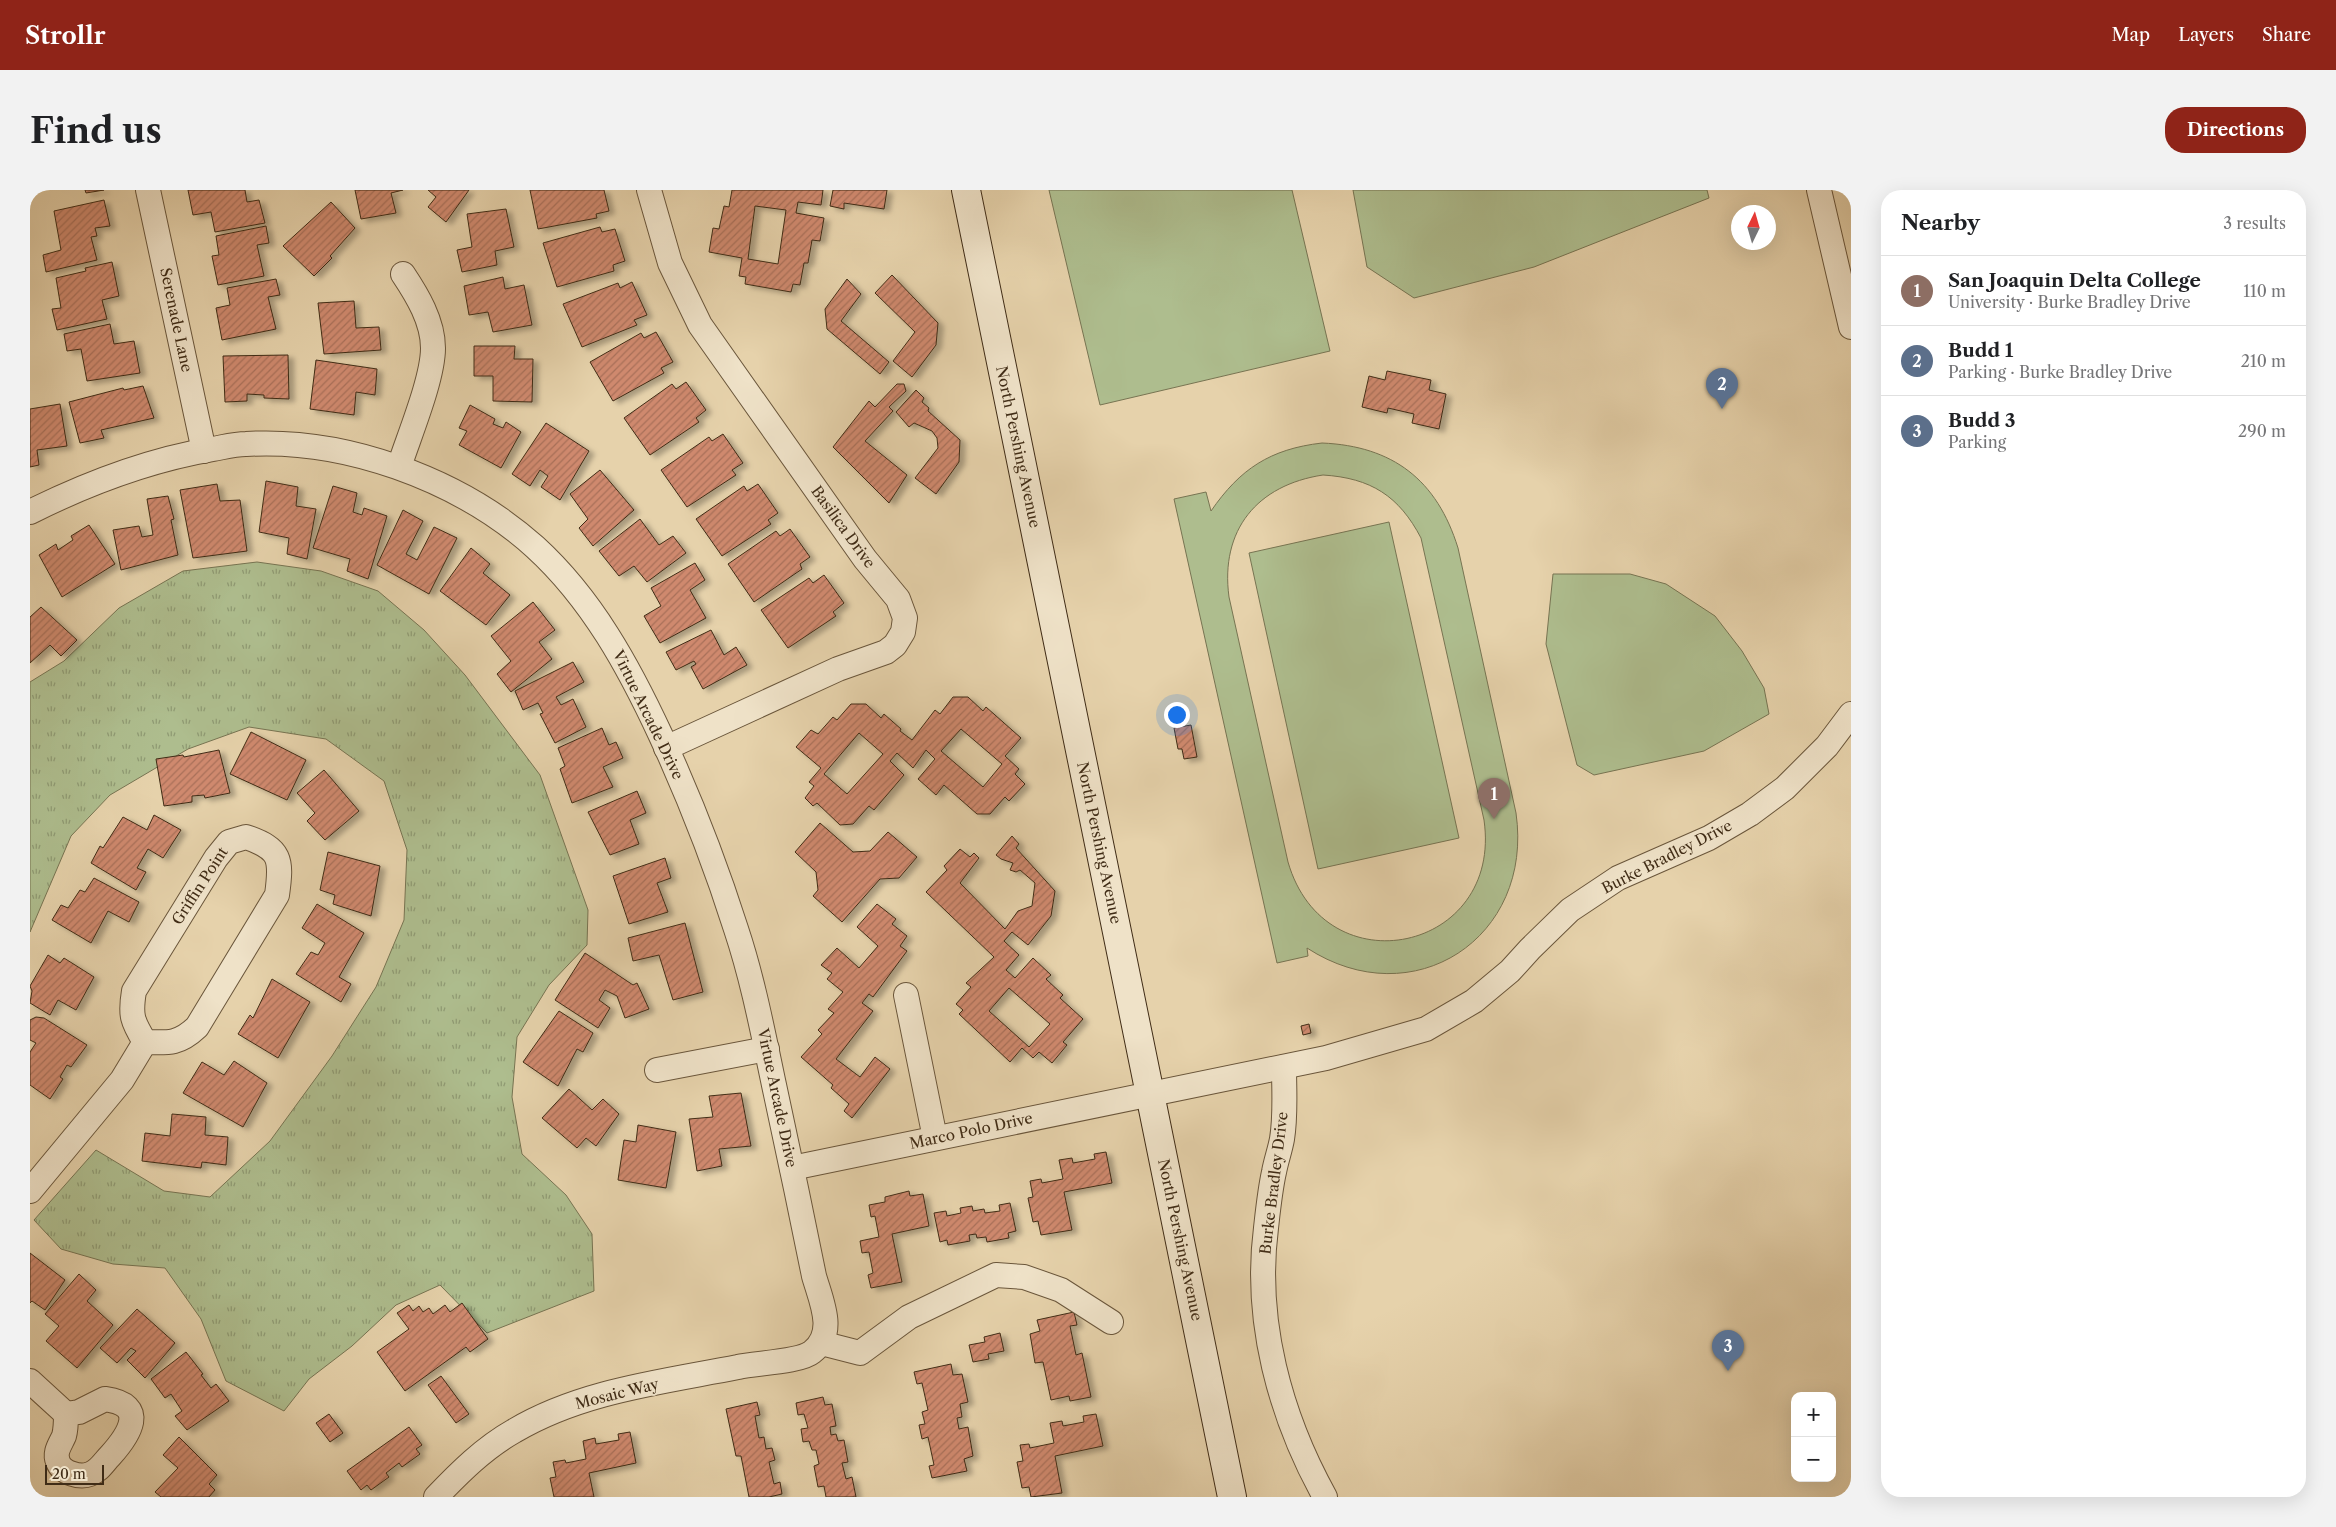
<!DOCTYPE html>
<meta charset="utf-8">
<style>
:root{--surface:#fff;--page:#f2f2f2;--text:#202124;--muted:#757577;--line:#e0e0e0;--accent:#8f2418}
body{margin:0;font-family:"Libre Caslon Text",serif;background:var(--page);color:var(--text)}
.controls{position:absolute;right:15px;bottom:15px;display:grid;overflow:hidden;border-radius:10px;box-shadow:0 5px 20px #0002}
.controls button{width:45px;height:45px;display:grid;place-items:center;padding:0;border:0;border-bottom:1px solid var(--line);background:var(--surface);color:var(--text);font:25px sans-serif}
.compass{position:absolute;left:1701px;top:15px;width:45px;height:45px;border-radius:50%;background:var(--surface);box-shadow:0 5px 20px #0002;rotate:5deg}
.scale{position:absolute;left:15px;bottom:12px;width:59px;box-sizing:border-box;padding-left:5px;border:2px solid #402c16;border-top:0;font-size:14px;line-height:18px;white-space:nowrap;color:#402c16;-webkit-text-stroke:4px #efe2c8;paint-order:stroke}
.you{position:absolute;left:1146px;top:524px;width:18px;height:18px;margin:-12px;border:4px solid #fff;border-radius:50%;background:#1a73e8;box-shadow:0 0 0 8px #1a73e833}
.badge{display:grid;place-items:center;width:32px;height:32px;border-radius:50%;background:var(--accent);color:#fff;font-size:16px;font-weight:700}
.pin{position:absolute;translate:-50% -41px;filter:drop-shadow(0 1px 2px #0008)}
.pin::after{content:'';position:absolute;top:26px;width:18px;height:15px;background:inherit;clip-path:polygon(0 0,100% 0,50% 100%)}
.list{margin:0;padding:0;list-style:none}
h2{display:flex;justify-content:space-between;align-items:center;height:65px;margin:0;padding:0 20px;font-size:21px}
h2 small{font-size:16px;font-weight:400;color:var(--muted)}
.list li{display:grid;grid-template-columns:32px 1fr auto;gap:15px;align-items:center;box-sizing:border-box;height:70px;padding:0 20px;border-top:1px solid var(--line)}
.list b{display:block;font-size:19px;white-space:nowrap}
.list p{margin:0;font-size:16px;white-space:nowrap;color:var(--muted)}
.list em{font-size:16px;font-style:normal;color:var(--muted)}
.map{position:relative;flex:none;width:1821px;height:1307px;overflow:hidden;border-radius:20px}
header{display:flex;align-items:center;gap:30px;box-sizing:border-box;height:70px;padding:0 25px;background:var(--accent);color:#fff}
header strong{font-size:24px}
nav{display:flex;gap:28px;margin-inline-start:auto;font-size:18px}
.intro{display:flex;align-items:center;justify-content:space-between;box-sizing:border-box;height:120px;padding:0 30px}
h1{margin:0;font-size:35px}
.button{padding:12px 22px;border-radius:20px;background:var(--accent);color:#fff;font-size:18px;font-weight:700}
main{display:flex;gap:30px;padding:0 30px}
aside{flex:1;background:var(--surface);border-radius:20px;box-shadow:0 5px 20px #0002}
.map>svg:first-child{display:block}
.grass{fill:url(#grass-tufts);stroke:#777452}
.pitch{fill:#aebd8e;stroke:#777452;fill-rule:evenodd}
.building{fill:url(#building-hatch);stroke:#402c16;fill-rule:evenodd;filter:url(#shadow)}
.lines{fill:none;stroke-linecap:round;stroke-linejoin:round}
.street-casing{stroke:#6a563b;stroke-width:26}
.secondary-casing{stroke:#402c16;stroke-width:30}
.street{stroke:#efe2c8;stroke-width:24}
.secondary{stroke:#efe2c8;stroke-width:28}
.labels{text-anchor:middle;stroke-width:4;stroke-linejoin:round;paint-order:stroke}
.street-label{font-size:15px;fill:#402c16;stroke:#efe2c8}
</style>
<header>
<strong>Strollr</strong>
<nav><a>Map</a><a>Layers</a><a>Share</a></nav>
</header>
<div class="intro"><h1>Find us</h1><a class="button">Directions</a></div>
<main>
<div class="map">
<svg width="1821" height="1307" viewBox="0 0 1821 1307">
<defs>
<pattern id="grass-tufts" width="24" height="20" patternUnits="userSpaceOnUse" patternTransform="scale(1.25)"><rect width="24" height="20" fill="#aebd8e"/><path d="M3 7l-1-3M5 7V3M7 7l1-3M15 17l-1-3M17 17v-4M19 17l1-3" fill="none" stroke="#8f9a73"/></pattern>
<pattern id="building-hatch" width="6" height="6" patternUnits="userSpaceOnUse" patternTransform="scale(1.25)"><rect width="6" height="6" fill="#cf896e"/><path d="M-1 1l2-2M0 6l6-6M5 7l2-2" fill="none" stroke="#a97059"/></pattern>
<filter id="shadow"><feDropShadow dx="5.5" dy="3" stdDeviation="2.5" flood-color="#0004"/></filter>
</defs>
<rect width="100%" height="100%" fill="#e6d2ab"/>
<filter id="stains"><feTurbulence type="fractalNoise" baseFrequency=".004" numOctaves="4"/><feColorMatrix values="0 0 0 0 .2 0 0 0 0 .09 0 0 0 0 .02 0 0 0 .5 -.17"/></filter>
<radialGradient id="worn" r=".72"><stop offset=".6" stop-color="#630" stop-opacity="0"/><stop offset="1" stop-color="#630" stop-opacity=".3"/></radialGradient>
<!-- grass -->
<path class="grass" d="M227 372 291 381 348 401 394 440 435 485 510 585 558 720 557 755 519 795 487 847 482 907 492 964 536 1005 562 1044 564 1101 457 1143 410 1095 366 1115 322 1156 279 1189 254 1221 196 1191 171 1129 135 1078 83 1074 31 1059 4 1030 66 960 134 1001 180 1007 240 951 302 866 346 797 374 730 377 660 354 591 296 549 219 537 158 559 80 605 41 646 0 742V492L34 471 89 418 153 381Z"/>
<!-- pitch -->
<g class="pitch">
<path d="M1019 0H1262L1300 161 1070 215Z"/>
<path d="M1323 0H1677L1679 8 1504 77 1384 108 1337 77Z"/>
<path d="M1292 253C1363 256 1407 290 1428 358L1486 623C1504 748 1383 827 1277 758L1278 766 1247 773 1144 309 1176 302 1181 321C1210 279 1240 259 1292 253ZM1293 285C1341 288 1369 306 1391 348L1454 630C1473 762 1295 800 1258 672L1199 407C1190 340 1227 295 1293 285Z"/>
<path d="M1359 332 1429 648 1288 679 1219 363Z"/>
<path d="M1523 384H1600L1636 394 1685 426 1712 461 1734 498 1739 524 1674 561 1564 585 1547 575 1516 454Z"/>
</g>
<!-- building -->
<g class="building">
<path d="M55 0H74L56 3Z"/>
<path d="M158 0H215L217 12 229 10 235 33 185 42 181 22 163 25Z"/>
<path d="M325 0H373L361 3 366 23 331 29Z"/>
<path d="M398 0H439L416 32 398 17 406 7Z"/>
<path d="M500 0H574L579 21 566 24 567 28 508 39Z"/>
<path d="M702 0H793L791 15 768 12 766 23 794 28 790 51 782 50 778 73H774L770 95 763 94 761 102 715 94 716 87 709 86 712 68 679 62 683 38 689 39 694 16 699 17ZM725 16 756 20 748 74 718 69Z"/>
<path d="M803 0H857L854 19 814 13V19L800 16Z"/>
<path d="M74 10 80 36 65 38 67 46 61 47 67 70 16 82 13 65 31 60 24 21Z"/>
<path d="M301 12 325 38 300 66 302 68 284 86 253 56Z"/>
<path d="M476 19 484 57 465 61 467 75 432 82 427 60 442 57 437 24Z"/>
<path d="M236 36 239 53 227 55 234 86 188 95 182 66 189 65 186 46Z"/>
<path d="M570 37 572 42 585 39 595 71 583 75 584 81 527 97 513 53Z"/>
<path d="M82 72 89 106 72 110 77 129 27 140 22 119 31 118 26 88 56 81 55 78Z"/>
<path d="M862 85 908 133 906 155 882 187 863 171 885 142 845 103Z"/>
<path d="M473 87 475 99 494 95 502 135 463 142 458 122 439 125 434 96Z"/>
<path d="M246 89 250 105 238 107 246 139 192 150 186 118 200 115 197 98Z"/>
<path d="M817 89 831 104 811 131 859 172 850 184 797 139 795 119Z"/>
<path d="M602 92 617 125 604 130 607 135 552 157 533 114 588 93 590 98Z"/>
<path d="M324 111 326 138 349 137 351 160 294 164 288 113Z"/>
<path d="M80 134 84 154 104 151 110 183 57 191 51 159 37 161 34 144Z"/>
<path d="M626 142 643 172 631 178 634 183 583 211 560 172 611 143 614 148Z"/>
<path d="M444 156H485L484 169H503L502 212 463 211V186H444Z"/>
<path d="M258 165 259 209 234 208V205L217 204V211L195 212 193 166Z"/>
<path d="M286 170 347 179 345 205 326 202 324 225 280 219Z"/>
<path d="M1357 181 1401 190 1399 200 1416 204 1409 239 1382 233 1384 224 1358 218 1357 223 1332 217 1339 186 1355 190Z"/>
<path d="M656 192 676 220 666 228 669 232 620 265 594 228 642 194 646 199Z"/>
<path d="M867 194H874L876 201 859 217 863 221 835 251 877 285 859 313 803 257 839 211 845 217Z"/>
<path d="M113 196 124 228 71 240 74 248 50 253 39 212 93 198 94 200Z"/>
<path d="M886 200 894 208 892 212 899 218 898 221 930 250 929 272 906 304 885 288 908 258 907 248 902 241 884 233 879 237 866 222Z"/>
<path d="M30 214 37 256 7 260 9 275 0 277V219Z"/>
<path d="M440 215 465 229 463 234 473 238 476 232 491 242 471 278 429 255 437 241 429 238Z"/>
<path d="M516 233 559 261 530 310 511 297 518 286 510 280 500 296 482 284Z"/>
<path d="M693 244 713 273 702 280 706 285 657 317 631 280 679 247 682 251Z"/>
<path d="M570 280 604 320 563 356 549 338 558 329 540 304Z"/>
<path d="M236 291 268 297 266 316 286 319 277 369 257 364 259 348 229 342Z"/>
<path d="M187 294 190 311 210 310 217 361 163 368 150 300Z"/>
<path d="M728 294 748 323 738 330 741 334 692 366 666 329 714 296 717 301Z"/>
<path d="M303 296 327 303 323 322 332 325 334 318 357 326 338 389 317 381 320 369 283 358Z"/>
<path d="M138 306 144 329 141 330 148 365 91 380 83 340 109 336 112 347 123 345 117 309Z"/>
<path d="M373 320 393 331 376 364 387 370 404 337 427 348 399 404 347 375Z"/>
<path d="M610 329 629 355 643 346 656 363 617 392 604 376 589 386 569 361Z"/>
<path d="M59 335 85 374 32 407 9 365 26 354 28 360 43 350 41 346Z"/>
<path d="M760 339 780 367 770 374 772 379 724 412 698 374 746 341 750 346Z"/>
<path d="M441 358 460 374 453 383 480 405 456 435 410 401Z"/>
<path d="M665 373 675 390 660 400 676 428 630 453 614 426 631 416 621 398Z"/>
<path d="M794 385 814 413 803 422 806 426 758 458 731 420 779 388 783 393Z"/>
<path d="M503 412 525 440 509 452 522 469 481 502 467 484 481 471 461 446Z"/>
<path d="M11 417 47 450 31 466 20 455 0 473V427Z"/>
<path d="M681 440 694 465 706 457 717 475 673 499 661 477 666 474 664 471 646 480 636 462Z"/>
<path d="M543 472 554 492 526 507 531 515 543 509 556 537 525 553 510 524 513 523 508 513 493 520 485 501Z"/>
<path d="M923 507H938L953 521 956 517 991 548 975 566 989 579 985 584 995 594 979 611 975 607 960 624H947L914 595 906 605 888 589 905 569 896 560 883 578 867 563 860 571 874 585 844 620 839 616 823 634 810 635 787 613 783 616 775 608 784 596 779 592 791 578 766 557 781 540 788 544 803 527 807 530 821 514H836L851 528 854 524 871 539 870 541 882 550 905 520 910 524ZM931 539 972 574 953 597 911 561ZM829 543 853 564 817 604 794 584Z"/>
<path d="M1161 535 1167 567 1154 569 1152 559H1148L1144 538Z"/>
<path d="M572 538 579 555 586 552 593 568 573 577 583 597 542 613 530 579 535 576 528 558Z"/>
<path d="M221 542 276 570 257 610 200 584Z"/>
<path d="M189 560 200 603 175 608 174 605 162 606V612L134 616 126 569 153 565 154 567Z"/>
<path d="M294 580 329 621 295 650 277 631 285 623 267 603Z"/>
<path d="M607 601 616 623 600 630 609 654 580 665 558 622Z"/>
<path d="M124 625 151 640 133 668 118 659 107 678 116 682 106 700 61 673 70 656 73 658 93 627 117 640Z"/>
<path d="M790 633 823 662 840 661 858 642 887 667 869 688 850 689 812 732 783 706 788 700 786 682 765 662Z"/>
<path d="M982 646 989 654 986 658 1025 701 1021 726 998 755 982 742 974 751 989 765 976 780 985 788 1003 768 1021 785 1016 789 1033 805 1030 808 1053 829 1033 852 1037 855 1022 873 1009 862 1003 868 992 858 980 872 929 824 933 820 926 814 941 797 936 793 964 767 896 702 917 680 914 676 930 659 940 667 944 663 949 668 930 693 975 739 988 721 1002 716 1005 693 990 680 986 682 980 680 983 673 971 669 966 665ZM979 798 1020 834 999 857 959 821Z"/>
<path d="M298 662 350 676 341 726 303 714 305 705 290 700Z"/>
<path d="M635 668 641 688 627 693 638 722 599 734 583 686Z"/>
<path d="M64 688 109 712 99 732 78 721 61 753 22 730 31 715 38 718 50 700 55 702Z"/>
<path d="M287 714 334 743 309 787 321 794 311 812 266 784 281 762 288 765 295 753 272 738Z"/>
<path d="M847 714 866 729 862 734 877 746 870 756 877 761 843 807 839 804 832 813 843 821 806 869 830 887 845 867 860 879 822 928 814 921 819 914 801 898 803 895 771 867 792 844 788 840 804 823 798 819 813 802 797 789 802 783 791 775 807 758 829 778 848 756 827 737Z"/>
<path d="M655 733 673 802 643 810 629 765 603 771 598 748Z"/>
<path d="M555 763 603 795 607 793 619 819 595 828 587 806 575 800 569 810 580 818 568 838 525 810Z"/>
<path d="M18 765 30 773 34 768 64 787 46 820 28 810 20 825 0 813 2 801 0 796Z"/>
<path d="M242 789 280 812 248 868 208 844 220 825 223 828Z"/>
<path d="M529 821 563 843 553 862 547 859 528 896 493 872Z"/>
<path d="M6 827 14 828 57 855 41 877 37 875 30 887 33 889 20 909 0 895V862L6 853 0 850V830Z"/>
<path d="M1279 834 1281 843 1273 845 1271 836Z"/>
<path d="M204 871 237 893 213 937 153 903 172 872 194 885Z"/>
<path d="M539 899 562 920 573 909 589 924 566 956 556 948 547 958 512 928Z"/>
<path d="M711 903 721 956 689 959 692 976 667 981 659 929 683 927 679 906Z"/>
<path d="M142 924 176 927 175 945 198 947 196 975 172 972 171 978 112 971 115 943 140 946Z"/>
<path d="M608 935 646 942 636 998 588 990 594 950 606 952Z"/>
<path d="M1076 962 1082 993 1034 1002 1042 1040 1011 1045 1008 1031 1003 1032 998 1008 1003 1007 1000 991 1011 989 1012 993 1033 989 1029 970 1042 968 1043 973 1065 969 1064 964Z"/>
<path d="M879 1001 880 1006 893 1004 899 1036 862 1044 872 1092 841 1098 838 1085 843 1083 839 1062 832 1063 830 1051 849 1047 845 1026 841 1027 839 1015 855 1012V1007Z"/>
<path d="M980 1013 986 1041 978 1043 979 1048 957 1052 956 1047 947 1048 946 1044 939 1045 940 1051 918 1055 917 1050 910 1052 904 1023 916 1021 917 1026 931 1023 930 1018 942 1016 943 1021 954 1019 955 1023 970 1021 969 1015Z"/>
<path d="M0 1063 35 1090 15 1120 2 1111 0 1113Z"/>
<path d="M49 1084 66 1100 57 1111 83 1135 47 1178 16 1151 29 1136 15 1124Z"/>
<path d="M432 1113 458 1149 440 1162 436 1157 375 1201 347 1162 379 1139 367 1123 379 1115 383 1121 389 1116 393 1122 399 1118 403 1124 415 1115 420 1122Z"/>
<path d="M107 1119 145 1153 115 1188 97 1170 106 1161 101 1158 87 1173 70 1158Z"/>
<path d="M1044 1122 1047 1135 1040 1136 1046 1165 1052 1163 1061 1207 1040 1211 1039 1206 1021 1210 1013 1172 1005 1173 1000 1144 1010 1141 1007 1130Z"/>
<path d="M970 1143 974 1161 958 1164 959 1169 943 1172 939 1155 955 1152 954 1147Z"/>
<path d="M156 1162 173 1184 171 1185 181 1198 186 1194 199 1211 157 1240 145 1226 152 1221 141 1204 135 1208 121 1189Z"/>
<path d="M921 1174 923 1185 932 1184 938 1212 930 1214 932 1227 927 1228 929 1239 938 1237 943 1266 934 1269 937 1281 902 1288 899 1276 904 1275 898 1247 892 1249 889 1235 895 1234 892 1222 898 1220 892 1193 887 1194 884 1182Z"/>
<path d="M411 1186 439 1224 426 1233 398 1195Z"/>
<path d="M793 1207 795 1215 802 1214 806 1236 800 1237 801 1245 806 1244 808 1251 814 1250 818 1272 812 1273 816 1289 822 1287 826 1307H796L794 1296 788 1297 784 1276 789 1274 786 1260H782L779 1251 773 1252 771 1239 778 1238 774 1224 768 1225 766 1213Z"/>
<path d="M727 1212 730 1225 725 1226 729 1248 734 1247 736 1259 742 1258 745 1270 739 1272 744 1294 750 1292 752 1304 739 1307H719L711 1266H706L696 1219Z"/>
<path d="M299 1224 313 1243 300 1252 286 1233Z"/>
<path d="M1066 1224 1073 1256 1025 1266 1032 1303 1001 1307 999 1297 992 1298 987 1272 993 1271 990 1255 999 1254 1000 1258 1024 1253 1020 1233 1032 1231 1033 1236 1054 1232 1053 1226Z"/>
<path d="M379 1237 392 1255 386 1259 390 1264 372 1277 369 1273 356 1283 359 1287 341 1300 337 1295 331 1300 317 1281Z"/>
<path d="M600 1242 606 1273 559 1283 564 1307H524L520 1288 526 1287 523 1272 535 1270 536 1273 556 1269 553 1251 565 1248 566 1254 589 1250 588 1244Z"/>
<path d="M149 1247 187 1285 179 1294 185 1300 179 1307H131L125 1302 148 1278 133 1265Z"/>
</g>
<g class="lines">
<defs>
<g id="street">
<path d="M118 0 174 261"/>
<path d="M619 0 640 73 670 135 835 369 868 409 875 428 873 442 865 455 856 462 808 479 636 558"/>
<path d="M1789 0 1821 137"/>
<path d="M369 277C379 246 403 189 403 158 403 131 387 105 373 84"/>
<path d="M0 322C58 293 119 270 183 259 194 257 205 254 216 254 267 251 319 260 367 277 418 295 465 321 505 357 562 409 599 477 631 546 660 609 685 673 706 739 723 790 733 843 744 895 758 959 771 1022 784 1086 791 1111 807 1143 782 1162 770 1172 725 1173 708 1177 632 1192 551 1201 484 1241 454 1258 430 1282 406 1307"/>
<path d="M216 647C251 659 252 669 247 705L167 837C149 854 139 853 115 852 102 831 100 825 104 801L186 668 199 652Z"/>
<path d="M876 805 905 948"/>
<path d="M1254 877C1254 901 1256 925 1252 949 1250 960 1246 971 1244 982 1240 1000 1238 1020 1236 1038 1224 1131 1250 1226 1295 1307"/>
<path d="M627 880 737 859"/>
<path d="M762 978 1296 868 1396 839 1444 811 1480 781 1500 759 1540 720 1588 688 1679 648 1720 624 1755 598 1797 556 1821 524"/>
<path d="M0 1001 92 890 115 852"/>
<path d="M791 1153 830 1163 879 1127 966 1085 994 1087 1031 1100 1081 1132"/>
<path d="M0 1191 36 1224"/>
<path d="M75 1209C119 1215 99 1245 80 1266 74 1272 69 1281 60 1284 50 1288 32 1283 28 1272 24 1262 30 1255 34 1246 36 1239 36 1231 36 1224L49 1222Z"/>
</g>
<path id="secondary" d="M936 0 1202 1307"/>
</defs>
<!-- street casing -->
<use href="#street" class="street-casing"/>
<!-- secondary casing -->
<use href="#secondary" class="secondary-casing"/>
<!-- street -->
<use href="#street" class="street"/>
<!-- secondary -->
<use href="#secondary" class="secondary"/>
</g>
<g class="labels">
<!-- street labels -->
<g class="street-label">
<text transform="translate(146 130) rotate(78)" y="5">Serenade Lane</text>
<text transform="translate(988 257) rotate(78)" y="5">North Pershing Avenue</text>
<text transform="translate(813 337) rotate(54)" y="5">Basilica Drive</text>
<text transform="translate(618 525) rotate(64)" y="5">Virtue Arcade Drive</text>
<text transform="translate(1069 653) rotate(78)" y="5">North Pershing Avenue</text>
<text transform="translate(1637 667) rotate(-27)" y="5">Burke Bradley Drive</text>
<text transform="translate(170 696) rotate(-57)" y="5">Griffin Point</text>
<text transform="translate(747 908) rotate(78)" y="5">Virtue Arcade Drive</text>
<text transform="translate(941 941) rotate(-12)" y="5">Marco Polo Drive</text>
<text transform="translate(1244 993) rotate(-83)" y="5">Burke Bradley Drive</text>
<text transform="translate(1150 1050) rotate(78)" y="5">North Pershing Avenue</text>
<text transform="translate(587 1204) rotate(-14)" y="5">Mosaic Way</text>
</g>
</g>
<rect width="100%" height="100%" filter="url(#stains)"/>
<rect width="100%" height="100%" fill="url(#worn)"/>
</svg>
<div class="controls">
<button>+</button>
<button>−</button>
</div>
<svg class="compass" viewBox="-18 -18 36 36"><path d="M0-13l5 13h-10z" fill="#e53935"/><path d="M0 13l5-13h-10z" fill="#757577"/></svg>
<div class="scale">20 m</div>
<div class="you"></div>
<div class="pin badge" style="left:1464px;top:629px;background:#8d6e63">1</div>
<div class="pin badge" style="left:1692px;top:219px;background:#5c6f8a">2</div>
<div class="pin badge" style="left:1698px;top:1181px;background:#5c6f8a">3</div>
</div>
<aside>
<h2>Nearby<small>3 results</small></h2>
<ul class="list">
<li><span class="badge" style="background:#8d6e63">1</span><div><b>San Joaquin Delta College</b><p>University · Burke Bradley Drive</p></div><em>110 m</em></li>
<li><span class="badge" style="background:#5c6f8a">2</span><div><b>Budd 1</b><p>Parking · Burke Bradley Drive</p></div><em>210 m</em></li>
<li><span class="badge" style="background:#5c6f8a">3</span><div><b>Budd 3</b><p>Parking</p></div><em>290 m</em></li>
</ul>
</aside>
</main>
